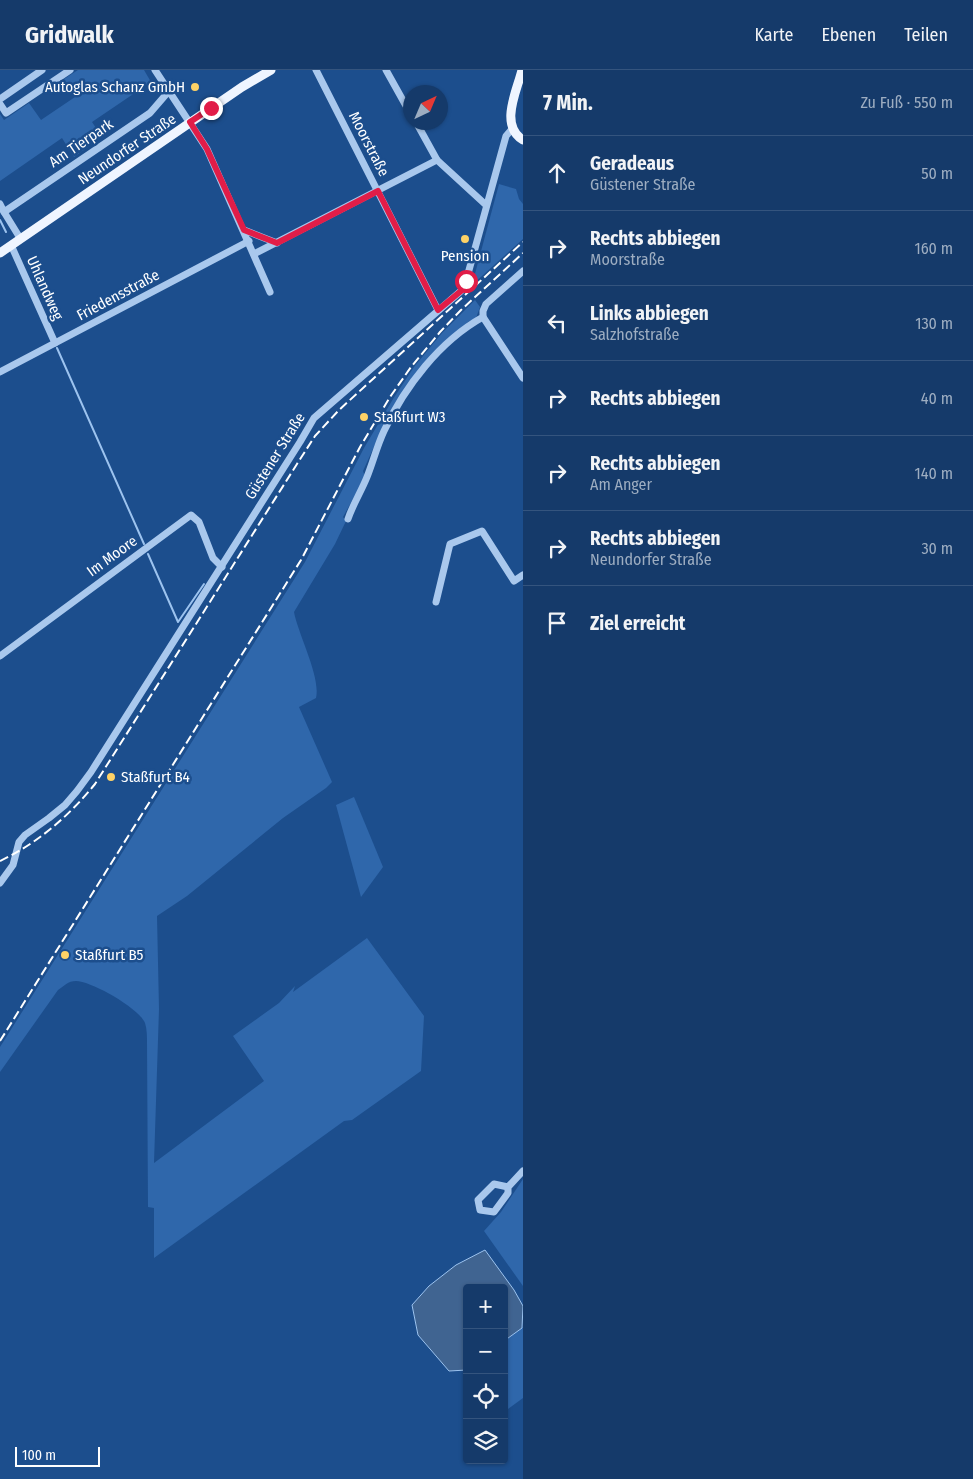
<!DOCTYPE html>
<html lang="de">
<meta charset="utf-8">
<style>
:root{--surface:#153a6a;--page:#1e4170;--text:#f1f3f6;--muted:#9dadc1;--line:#34547e}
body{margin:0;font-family:"Fira Sans Condensed",sans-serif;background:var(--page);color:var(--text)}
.controls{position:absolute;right:15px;bottom:15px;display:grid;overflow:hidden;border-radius:5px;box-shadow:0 1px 4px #0004}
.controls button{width:45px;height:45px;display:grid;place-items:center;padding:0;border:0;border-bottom:1px solid var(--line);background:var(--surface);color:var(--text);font:25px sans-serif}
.compass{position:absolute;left:403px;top:15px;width:45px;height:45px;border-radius:50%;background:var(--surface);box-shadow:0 1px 4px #0004;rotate:44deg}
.scale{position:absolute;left:15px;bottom:12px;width:85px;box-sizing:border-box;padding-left:5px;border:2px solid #fff;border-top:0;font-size:14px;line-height:18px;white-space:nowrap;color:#fff;-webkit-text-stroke:4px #1c4e8d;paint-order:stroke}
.stop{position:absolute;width:15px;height:15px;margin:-11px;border:4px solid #e11d48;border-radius:50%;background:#fff}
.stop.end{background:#e11d48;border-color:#fff;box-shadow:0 1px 5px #0008}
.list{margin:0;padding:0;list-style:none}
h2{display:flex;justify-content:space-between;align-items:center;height:65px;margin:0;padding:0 20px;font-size:21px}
h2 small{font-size:16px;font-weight:400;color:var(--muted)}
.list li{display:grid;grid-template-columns:32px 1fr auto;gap:15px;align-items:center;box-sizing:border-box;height:75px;padding:0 20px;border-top:1px solid var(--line)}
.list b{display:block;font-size:19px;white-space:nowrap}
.list p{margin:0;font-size:16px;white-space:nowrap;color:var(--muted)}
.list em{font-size:16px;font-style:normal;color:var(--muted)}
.icon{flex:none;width:28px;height:28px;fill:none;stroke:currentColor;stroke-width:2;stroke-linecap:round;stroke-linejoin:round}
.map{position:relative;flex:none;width:523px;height:1409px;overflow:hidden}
header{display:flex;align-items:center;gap:30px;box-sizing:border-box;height:70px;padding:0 25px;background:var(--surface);border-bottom:1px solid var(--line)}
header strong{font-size:24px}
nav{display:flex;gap:28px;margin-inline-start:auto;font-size:18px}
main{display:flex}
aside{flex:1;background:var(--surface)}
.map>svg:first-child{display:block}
.green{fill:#2f67ab}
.water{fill:#406491;stroke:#9cc3ef}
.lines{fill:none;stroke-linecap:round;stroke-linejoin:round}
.stream{stroke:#9cc3ef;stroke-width:2}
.minor{stroke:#a9c8ed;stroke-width:7}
.major{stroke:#eff5ff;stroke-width:9}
.rail{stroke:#fff;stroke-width:2;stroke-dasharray:9 4;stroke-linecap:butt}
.route{stroke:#e11d48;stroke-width:6}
.poi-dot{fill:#fed266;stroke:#1c4e8d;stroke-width:2}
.labels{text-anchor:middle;stroke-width:5;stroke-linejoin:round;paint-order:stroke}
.poi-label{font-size:15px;fill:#fff;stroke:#1c4e8d;text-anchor:start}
.street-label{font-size:15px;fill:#fff;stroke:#1c4e8d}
</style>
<header>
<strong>Gridwalk</strong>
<nav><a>Karte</a><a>Ebenen</a><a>Teilen</a></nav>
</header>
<main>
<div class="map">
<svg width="523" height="1409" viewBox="0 0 523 1409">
<rect width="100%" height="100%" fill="#1c4e8d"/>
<!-- green -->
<g class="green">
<path d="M78 0H144L151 12 92 52 102 67 74 87 62 68 0 111V44L4 50 29 33 41 50 75 27 64 9Z"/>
<path d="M499 114 516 119 519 129 523 134V169L472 215Z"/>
<path d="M475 230 480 237 476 248 468 252 436 280 382 359 363 401 365 407 343 447 346 451 335 474 294 542C298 564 321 607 316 628L299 637 332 712 326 718 283 748 187 826 157 846 159 939 154 1093 264 1011 233 966 279 933 295 916 293 922 367 868 424 946 421 1001 352 1050 344 1051 154 1188V1138L148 1137 147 973C147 967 147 959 145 953 139 938 91 911 76 911 68 911 64 916 58 920L0 1002V977L305 492 364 378 393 329 414 297 442 263Z"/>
<path d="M354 727 383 797 361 827 336 735Z"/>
<path d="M523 1109V1216L484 1161 501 1142Z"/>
<path d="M523 1257V1328L504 1342V1271Z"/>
</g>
<!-- water -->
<path class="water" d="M485 1180 514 1220 523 1236 522 1258 504 1271V1218H467V1300L449 1301 418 1265 412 1235 429 1216 456 1195Z"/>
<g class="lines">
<!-- stream -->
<g class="stream">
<path d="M0 150 6 162"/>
<path d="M57 278 144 474"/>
<path d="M148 484 178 552 204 514"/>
</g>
<!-- minor -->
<g class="minor">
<path d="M155 0 207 79 270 222"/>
<path d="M316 0 438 240"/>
<path d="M386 0 410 43"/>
<path d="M0 29 42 0"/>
<path d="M0 34 6 43 70 0"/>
<path d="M416 52 437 90 486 135"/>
<path d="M0 134 4 142 150 43 169 21"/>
<path d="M4 142 20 168"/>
<path d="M244 160 277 173"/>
<path d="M11 175 55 273"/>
<path d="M254 184 437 90"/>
<path d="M483 247 523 308"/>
<path d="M0 302 249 171"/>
<path d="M348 449C353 434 361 422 367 407 373 392 377 376 384 361 405 316 440 271 483 247V241L486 234 523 201"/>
<path d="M436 532 450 474 482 461 514 511 523 505"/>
<path d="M0 586 191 445 199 452 213 488 222 497"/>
<path d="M0 813 13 795 19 772 25 765 49 748 65 735 77 721 91 702 300 372 314 348 461 221 466 211 506 66 513 58"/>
<path d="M508 1117 494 1114 478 1130 480 1140 494 1142 508 1123V1117L523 1101"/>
</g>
<!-- major -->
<g class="major">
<path d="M522 0C517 21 499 55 523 70"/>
<path d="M0 183 242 17 271 0"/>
</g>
<!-- rail -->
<g class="rail">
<path d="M0 791C38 773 69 746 95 714L297 394 315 366 339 340 523 172"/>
<path d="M0 971 301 490 360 377 390 327 411 297 440 262 461 240 523 183"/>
</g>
</g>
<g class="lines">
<!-- route -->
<path class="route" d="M211 38 190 52 207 79 244 160 277 173 378 121 438 240 461 221 466 211"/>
</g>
<!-- markers -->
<g class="poi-dot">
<circle cx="195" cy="17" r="5"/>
<circle cx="465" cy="169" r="5"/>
<circle cx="364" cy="347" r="5"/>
<circle cx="111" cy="707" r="5"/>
<circle cx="65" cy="885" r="5"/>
</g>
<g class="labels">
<!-- poi labels -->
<g class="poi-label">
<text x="185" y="22" text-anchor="end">Autoglas Schanz GmbH</text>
<text x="465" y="191" text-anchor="middle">Pension</text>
<text x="374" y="352">Staßfurt W3</text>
<text x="121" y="712">Staßfurt B4</text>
<text x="75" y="890">Staßfurt B5</text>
</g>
<!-- street labels -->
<g class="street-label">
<text transform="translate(81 73) rotate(-34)" y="5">Am Tierpark</text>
<text transform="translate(369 74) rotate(63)" y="5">Moorstraße</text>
<text transform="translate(127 79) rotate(-34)" y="5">Neundorfer Straße</text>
<text transform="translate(45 218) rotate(66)" y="5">Uhlandweg</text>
<text transform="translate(118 225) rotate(-28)" y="5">Friedensstraße</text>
<text transform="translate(275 386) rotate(-58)" y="5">Güstener Straße</text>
<text transform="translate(112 486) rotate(-36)" y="5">Im Moore</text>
</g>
</g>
</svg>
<div class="controls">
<button>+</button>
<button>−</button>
<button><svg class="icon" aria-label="locate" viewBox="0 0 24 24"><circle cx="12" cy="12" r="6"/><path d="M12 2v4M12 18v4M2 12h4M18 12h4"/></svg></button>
<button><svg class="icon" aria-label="layers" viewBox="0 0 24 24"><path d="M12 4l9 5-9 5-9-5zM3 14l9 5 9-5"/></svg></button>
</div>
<svg class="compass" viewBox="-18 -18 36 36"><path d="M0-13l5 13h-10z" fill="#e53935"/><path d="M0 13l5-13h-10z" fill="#9dadc1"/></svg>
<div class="scale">100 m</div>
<div class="stop" style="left:466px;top:211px"></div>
<div class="stop end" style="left:211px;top:38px"></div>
</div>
<aside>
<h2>7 Min.<small>Zu Fuß · 550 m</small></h2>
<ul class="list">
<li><svg class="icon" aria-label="ahead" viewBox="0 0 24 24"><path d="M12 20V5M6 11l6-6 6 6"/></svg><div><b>Geradeaus</b><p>Güstener Straße</p></div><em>50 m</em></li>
<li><svg class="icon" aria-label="right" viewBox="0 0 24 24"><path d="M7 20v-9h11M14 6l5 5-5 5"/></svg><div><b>Rechts abbiegen</b><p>Moorstraße</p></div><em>160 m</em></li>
<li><svg class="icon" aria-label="left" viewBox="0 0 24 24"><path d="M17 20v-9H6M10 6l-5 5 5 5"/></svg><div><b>Links abbiegen</b><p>Salzhofstraße</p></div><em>130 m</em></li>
<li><svg class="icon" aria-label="right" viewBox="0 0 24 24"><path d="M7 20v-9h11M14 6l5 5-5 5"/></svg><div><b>Rechts abbiegen</b></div><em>40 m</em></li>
<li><svg class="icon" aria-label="right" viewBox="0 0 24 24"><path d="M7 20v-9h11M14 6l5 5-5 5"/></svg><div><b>Rechts abbiegen</b><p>Am Anger</p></div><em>140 m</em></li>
<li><svg class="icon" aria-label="right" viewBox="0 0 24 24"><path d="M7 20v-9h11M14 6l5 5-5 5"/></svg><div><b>Rechts abbiegen</b><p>Neundorfer Straße</p></div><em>30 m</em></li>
<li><svg class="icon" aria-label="arrive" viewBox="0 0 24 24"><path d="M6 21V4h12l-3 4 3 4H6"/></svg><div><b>Ziel erreicht</b></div></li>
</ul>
</aside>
</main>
